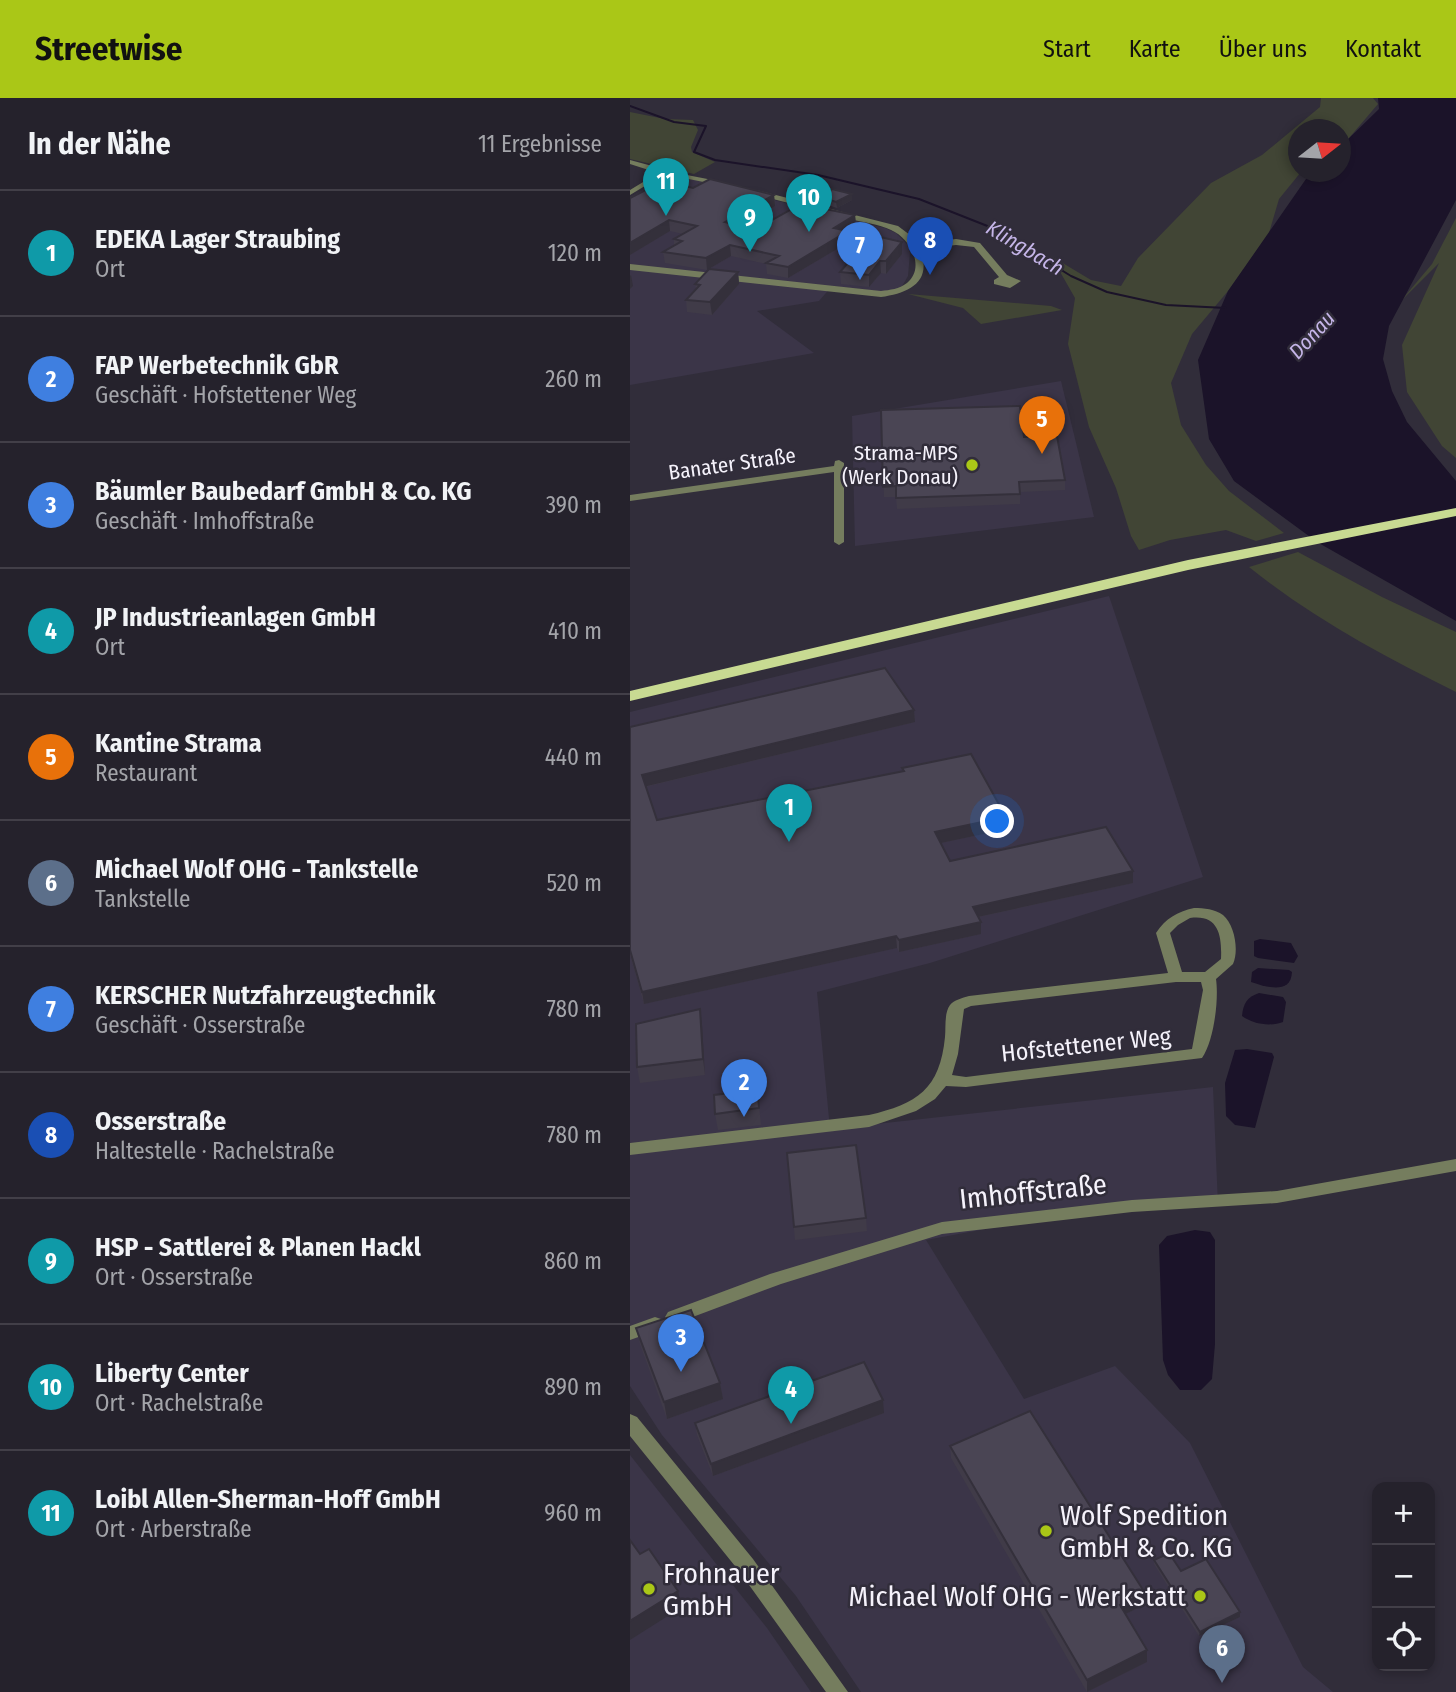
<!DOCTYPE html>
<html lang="de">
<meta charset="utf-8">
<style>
:root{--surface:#25222c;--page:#2d2a34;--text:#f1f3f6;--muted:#a3a4a9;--line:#423f48;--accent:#aac717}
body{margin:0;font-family:"Fira Sans Condensed",sans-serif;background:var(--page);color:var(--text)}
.controls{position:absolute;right:21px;bottom:21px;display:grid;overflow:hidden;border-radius:14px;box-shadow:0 4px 10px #0003}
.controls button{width:63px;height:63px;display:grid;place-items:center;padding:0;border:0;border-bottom:2px solid var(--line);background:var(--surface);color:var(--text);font:35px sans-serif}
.compass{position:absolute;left:658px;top:21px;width:63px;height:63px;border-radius:50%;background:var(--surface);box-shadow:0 4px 10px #0003;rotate:73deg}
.you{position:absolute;left:368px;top:724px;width:24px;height:24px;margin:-18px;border:5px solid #fff;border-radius:50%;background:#1a73e8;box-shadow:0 0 0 10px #1a73e833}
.badge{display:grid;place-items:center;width:46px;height:46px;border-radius:50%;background:var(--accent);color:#fff;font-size:23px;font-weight:700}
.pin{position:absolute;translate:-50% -58px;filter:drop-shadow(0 2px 4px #0008)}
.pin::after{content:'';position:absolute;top:37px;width:24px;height:21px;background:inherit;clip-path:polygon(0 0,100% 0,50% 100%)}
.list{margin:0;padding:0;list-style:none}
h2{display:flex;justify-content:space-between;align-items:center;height:91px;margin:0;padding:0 28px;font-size:30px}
h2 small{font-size:23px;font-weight:400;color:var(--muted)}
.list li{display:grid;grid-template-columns:46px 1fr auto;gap:21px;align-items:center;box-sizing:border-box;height:126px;padding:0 28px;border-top:2px solid var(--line)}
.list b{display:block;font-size:26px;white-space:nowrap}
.list p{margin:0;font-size:23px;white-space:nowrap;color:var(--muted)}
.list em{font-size:23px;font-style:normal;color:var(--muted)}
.icon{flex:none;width:38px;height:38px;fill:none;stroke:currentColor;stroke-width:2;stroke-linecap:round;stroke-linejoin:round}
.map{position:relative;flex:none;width:826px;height:1594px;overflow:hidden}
header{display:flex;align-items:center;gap:42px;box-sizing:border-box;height:98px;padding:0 35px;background:var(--accent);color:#111}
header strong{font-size:33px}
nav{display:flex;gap:38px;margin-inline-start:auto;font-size:24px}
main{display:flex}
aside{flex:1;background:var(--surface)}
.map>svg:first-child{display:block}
.built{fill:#3b3548}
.green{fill:#414535}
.water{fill:#1b1329}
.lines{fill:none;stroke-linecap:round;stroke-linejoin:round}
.stream{stroke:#1b1329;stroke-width:2}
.minor{fill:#757d5e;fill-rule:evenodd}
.tertiary{fill:#757d5e;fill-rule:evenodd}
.trunk{fill:#c8da92;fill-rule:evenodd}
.wall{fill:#403b48}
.shaded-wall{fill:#34303b}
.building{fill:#4a4554;stroke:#34303b;stroke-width:2}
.poi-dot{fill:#aac717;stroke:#312d3a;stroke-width:2.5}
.labels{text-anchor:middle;stroke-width:5;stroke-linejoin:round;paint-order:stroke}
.far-water-label{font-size:21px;font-style:italic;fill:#c5b5e8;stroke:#312d3a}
.far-poi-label{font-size:21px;fill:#f5f2fb;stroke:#312d3a;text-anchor:end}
.far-street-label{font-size:21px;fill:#f5f2fb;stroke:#312d3a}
.street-label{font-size:24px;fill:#f5f2fb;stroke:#312d3a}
.near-street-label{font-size:28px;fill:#f5f2fb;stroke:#312d3a}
.near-poi-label{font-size:28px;fill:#f5f2fb;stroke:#312d3a;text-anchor:start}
</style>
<header>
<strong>Streetwise</strong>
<nav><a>Start</a><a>Karte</a><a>Über uns</a><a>Kontakt</a></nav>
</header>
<main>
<aside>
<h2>In der Nähe<small>11 Ergebnisse</small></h2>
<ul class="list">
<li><span class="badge" style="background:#0f9aa8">1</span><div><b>EDEKA Lager Straubing</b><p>Ort</p></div><em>120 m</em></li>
<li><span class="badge" style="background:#3f7fe0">2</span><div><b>FAP Werbetechnik GbR</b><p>Geschäft · Hofstettener Weg</p></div><em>260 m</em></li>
<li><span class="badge" style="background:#3f7fe0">3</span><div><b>Bäumler Baubedarf GmbH &amp; Co. KG</b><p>Geschäft · Imhoffstraße</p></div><em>390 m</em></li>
<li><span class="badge" style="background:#0f9aa8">4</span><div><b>JP Industrieanlagen GmbH</b><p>Ort</p></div><em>410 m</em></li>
<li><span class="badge" style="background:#e8710a">5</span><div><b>Kantine Strama</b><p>Restaurant</p></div><em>440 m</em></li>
<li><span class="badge" style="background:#5c6f8a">6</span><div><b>Michael Wolf OHG - Tankstelle</b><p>Tankstelle</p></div><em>520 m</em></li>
<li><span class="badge" style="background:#3f7fe0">7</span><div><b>KERSCHER Nutzfahrzeugtechnik</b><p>Geschäft · Osserstraße</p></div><em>780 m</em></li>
<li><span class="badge" style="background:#1a4fb4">8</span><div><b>Osserstraße</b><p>Haltestelle · Rachelstraße</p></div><em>780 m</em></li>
<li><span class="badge" style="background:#0f9aa8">9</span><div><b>HSP - Sattlerei &amp; Planen Hackl</b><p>Ort · Osserstraße</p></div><em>860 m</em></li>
<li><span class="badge" style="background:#0f9aa8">10</span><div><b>Liberty Center</b><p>Ort · Rachelstraße</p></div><em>890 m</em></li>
<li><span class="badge" style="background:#0f9aa8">11</span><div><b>Loibl Allen-Sherman-Hoff GmbH</b><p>Ort · Arberstraße</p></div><em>960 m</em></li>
</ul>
</aside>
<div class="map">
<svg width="826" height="1594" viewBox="0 0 826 1594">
<rect width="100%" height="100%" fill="#312d3a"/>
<!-- built -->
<g class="built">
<path d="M49 78 255 130 266 135 277 146 280 155 278 178 271 190 255 194 202 188 189 203 127 213 184 255 0 287V99L35 80Z"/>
<path d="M431 283 464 419 225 448 222 318Z"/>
<path d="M479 498 573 779 300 865 187 894 200 1031 583 989 588 1107 504 1112 372 1128 296 1142 394 1301 485 1268 560 1345 673 1569 703 1594H231L166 1498 32 1337 0 1288V614Z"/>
<path d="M0 1357 137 1530 181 1594H0Z"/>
</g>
<!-- green -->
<g class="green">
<path d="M691 0H743L748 6 719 40 711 46 710 32H668V74H671L649 101 639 135 598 193 562 236 541 285 551 327 576 367 599 393 654 435 626 443 596 432 540 442 509 452 501 438 486 390 459 329 438 246 445 200 421 158 461 182 491 188 508 160 581 85 632 57 690 9Z"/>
<path d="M0 14 35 21 63 22 68 32 61 49 62 54 85 64 64 76 0 61Z"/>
<path d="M826 120V360L812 348 777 294 772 247 809 165 770 204 802 166Z"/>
<path d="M278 196 421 208 432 212 351 226 333 210Z"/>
<path d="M668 454 752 499 826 534V594C753 558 682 520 619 469Z"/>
</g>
<!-- water -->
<g class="water">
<path d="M748 0H826V102L759 228 753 261 762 293 777 324 826 383V523L687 444 604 383 579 341 568 262 598 193 676 81 684 74H710L711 48 749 11Z"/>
<path d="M630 841 661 845 668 858 664 865 628 860 624 858V843Z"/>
<path d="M628 870 659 872 662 874C661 897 636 889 621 884L622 874Z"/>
<path d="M629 895 653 899 656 904 653 924C640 929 623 926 612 918 613 906 617 899 629 895Z"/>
<path d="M617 951 642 955 644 959 625 1030 605 1027 596 1018 595 985 605 952Z"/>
<path d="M565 1132 580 1134 585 1142V1246L582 1281 571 1292H550L538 1277 533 1262 529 1147 537 1138Z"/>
</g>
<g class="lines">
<!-- stream -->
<path class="stream" d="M0 8 44 24 76 28 64 54 85 62 188 77 289 101 365 131 441 178 477 194 536 207 596 210"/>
<!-- minor -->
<g class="minor">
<path d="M31 72 93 84 97 86 93 88 34 76H31Z"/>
<path d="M126 92 268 128 280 137 287 146 326 141 350 145 377 177 391 183 380 190 364 186V182L369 179 344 149 326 147 290 151C303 184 279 195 251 199L0 172V166L251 193C260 192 269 191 277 185 296 169 280 140 261 132 249 126 232 124 219 121 187 112 155 104 123 96V92Z"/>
<path d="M209 362 214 365V444L209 447 204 444V374L0 403V397L204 368 205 363Z"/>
<path d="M564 810C574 810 585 811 593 817 605 827 609 853 603 866L586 881C589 901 584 943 572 960L336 989 316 988 305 1001 286 1013 239 1029 0 1057V1045L239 1017C287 1006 310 991 315 939 316 930 314 915 320 907 324 902 332 900 339 898L538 875 526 835C536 820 547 814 564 810ZM560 820C589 816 592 838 591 861L575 874H552L540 835 548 827ZM546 884H571L573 892 562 951 336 979 322 977 328 956 334 911 341 908Z"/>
<path d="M826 1061V1073L647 1105 502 1114 312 1136 151 1186 44 1226 38 1224 35 1219 38 1214 140 1176 312 1124 502 1102 647 1093Z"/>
<path d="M25 1219 31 1221 34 1226 31 1231 0 1242V1228Z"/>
</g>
<!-- tertiary -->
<g class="tertiary">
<path d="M0 62 37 72 38 74 0 97V92L28 75 0 66Z"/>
<path d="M0 1316 7 1319 123 1461 218 1594H196L109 1473 0 1338Z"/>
</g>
<!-- trunk -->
<path class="trunk" d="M826 410V418L558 472 0 603V593L558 462Z"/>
</g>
<!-- wall -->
<g class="wall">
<path d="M63 90 144 97 145 108 110 128 126 131 192 106 193 111 225 117 226 128 218 133 219 144 158 180 137 176 136 166 101 158 77 172 35 165 33 154 44 148V141L53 136 40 133 0 157V100Z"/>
<path d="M188 98 222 102 207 110 189 104Z"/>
<path d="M272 144V156L256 176 251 175 239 189 211 186 210 174Z"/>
<path d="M108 174 109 186 82 217 57 214 56 202 66 191 65 186Z"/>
<path d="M251 312 394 339 435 382V392L390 394V406L267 411 266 399H254Z"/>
<path d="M284 612 285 624 15 689 27 722 273 673 272 670 376 719 377 731 311 745 320 763 503 773V785L349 819 351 824V836L269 854 267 850 14 906 0 857V629Z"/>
<path d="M72 927 75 977 10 985 7 969Z"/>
<path d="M128 997 131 1027 88 1032 85 1016Z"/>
<path d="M157 1055 236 1120 237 1133 165 1142Z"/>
<path d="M6 1230 90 1285 93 1301 37 1321 10 1246Z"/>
<path d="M254 1315 83 1378 67 1337 65 1325Z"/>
<path d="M320 1348 514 1507 495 1516 517 1564 457 1594 321 1360Z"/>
<path d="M524 1462 551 1473 610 1514V1519L569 1538 524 1466Z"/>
</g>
<!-- shaded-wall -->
<g class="shaded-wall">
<path d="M222 96V102L207 110 206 104Z"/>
<path d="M144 97 145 108 96 135 95 124Z"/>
<path d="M225 117 226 128 218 133 219 144 158 180V169L204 130Z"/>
<path d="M39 122 40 133 0 157V145Z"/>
<path d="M272 144V156L256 176V163Z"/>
<path d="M100 147 101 158 77 172 76 160Z"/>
<path d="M250 163 251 175 239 189V177Z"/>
<path d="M108 174 109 186 82 217 80 204Z"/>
<path d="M1 177 3 188 0 191V178Z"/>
<path d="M284 612 285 624 13 689 12 677Z"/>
<path d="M376 719 377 731 306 746 305 734Z"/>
<path d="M503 773V785L343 820V809Z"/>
<path d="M351 824V836L269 854V842Z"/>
<path d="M266 838 267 850 14 906 12 894Z"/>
<path d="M70 911 72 927 75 977 73 961Z"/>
<path d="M90 1285 93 1301 37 1321 34 1304Z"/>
<path d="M253 1302 254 1315 83 1378 81 1366Z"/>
<path d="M48 1493 52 1509 0 1542V1523Z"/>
<path d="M515 1495 514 1507 489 1519 490 1507Z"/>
<path d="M610 1514V1519L569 1538 570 1534Z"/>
<path d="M517 1552V1564L457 1594V1582Z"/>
</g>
<!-- building -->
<g class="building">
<path d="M80 81 144 97 95 124 126 131 178 102 192 106 186 109 225 117 204 130 218 133 158 169 136 165 149 158 100 147 76 160 33 154 52 143 44 141 67 128 39 122 0 145V100L33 83 63 90Z"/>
<path d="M202 91 222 96 206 104 188 98Z"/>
<path d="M242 137 272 144 256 163H250L239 177 210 174Z"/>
<path d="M79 171 108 174 80 204 56 202 70 187 65 186Z"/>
<path d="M390 308 394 339 427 338 435 382 389 384 390 396 266 400V388L253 389 251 312Z"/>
<path d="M255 570 284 612 12 677 27 722 274 673 272 670 341 656 376 719 305 734 320 763 476 729 503 773 343 809 351 824 269 842 266 838 12 894 0 852V629Z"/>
<path d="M70 911 73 961 7 969 6 926Z"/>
<path d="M109 994 112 998 128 997 129 1010 85 1016 84 997Z"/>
<path d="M226 1047 236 1120 164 1129 157 1055Z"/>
<path d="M61 1212 90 1285 34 1304 6 1230Z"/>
<path d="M234 1264 253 1302 81 1366 65 1325Z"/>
<path d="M400 1313 515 1495 490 1507 517 1552 457 1582 320 1348Z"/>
<path d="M0 1442 10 1456 19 1451 48 1493 0 1523Z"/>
<path d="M539 1455 551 1473 576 1461 610 1514 570 1534 524 1462Z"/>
</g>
<!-- markers -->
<g class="poi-dot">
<circle cx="342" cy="367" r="7"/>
<circle cx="416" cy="1433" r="7"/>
<circle cx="19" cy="1491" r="7"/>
<circle cx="570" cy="1498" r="7"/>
</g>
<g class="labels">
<!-- far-water labels -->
<g class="far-water-label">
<text transform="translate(395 150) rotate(31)" y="7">Klingbach</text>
<text transform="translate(682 237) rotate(-47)" y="7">Donau</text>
</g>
<!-- far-poi labels -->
<g class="far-poi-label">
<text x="328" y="362">Strama-MPS<tspan x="328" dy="24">(Werk Donau)</tspan></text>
</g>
<!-- far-street labels -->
<g class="far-street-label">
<text transform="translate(102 366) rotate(-8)" y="7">Banater Straße</text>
</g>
<!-- street labels -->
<g class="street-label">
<text transform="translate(456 947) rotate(-6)" y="8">Hofstettener Weg</text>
</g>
<!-- near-street labels -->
<g class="near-street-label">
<text transform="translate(403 1093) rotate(-6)" y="10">Imhoffstraße</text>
</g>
<!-- near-poi labels -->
<g class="near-poi-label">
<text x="430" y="1427">Wolf Spedition<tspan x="430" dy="32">GmbH &amp; Co. KG</tspan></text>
<text x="33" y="1485">Frohnauer<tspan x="33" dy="32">GmbH</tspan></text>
<text x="556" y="1508" text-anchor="end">Michael Wolf OHG - Werkstatt</text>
</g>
</g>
</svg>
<div class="controls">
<button>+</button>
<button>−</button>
<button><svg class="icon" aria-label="locate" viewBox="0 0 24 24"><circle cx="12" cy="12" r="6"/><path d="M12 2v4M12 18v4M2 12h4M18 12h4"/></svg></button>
</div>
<svg class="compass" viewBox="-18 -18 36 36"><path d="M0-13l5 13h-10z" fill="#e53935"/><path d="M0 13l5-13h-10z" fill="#a3a4a9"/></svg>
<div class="you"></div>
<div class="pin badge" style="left:159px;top:744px;background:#0f9aa8">1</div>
<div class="pin badge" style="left:114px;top:1019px;background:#3f7fe0">2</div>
<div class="pin badge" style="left:51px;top:1274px;background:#3f7fe0">3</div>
<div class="pin badge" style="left:161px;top:1326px;background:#0f9aa8">4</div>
<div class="pin badge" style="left:412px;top:356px;background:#e8710a">5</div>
<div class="pin badge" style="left:592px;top:1585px;background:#5c6f8a">6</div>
<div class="pin badge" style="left:230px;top:182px;background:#3f7fe0">7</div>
<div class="pin badge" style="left:300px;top:177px;background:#1a4fb4">8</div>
<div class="pin badge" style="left:120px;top:154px;background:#0f9aa8">9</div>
<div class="pin badge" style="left:179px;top:134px;background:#0f9aa8">10</div>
<div class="pin badge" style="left:36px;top:118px;background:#0f9aa8">11</div>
</div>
</main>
